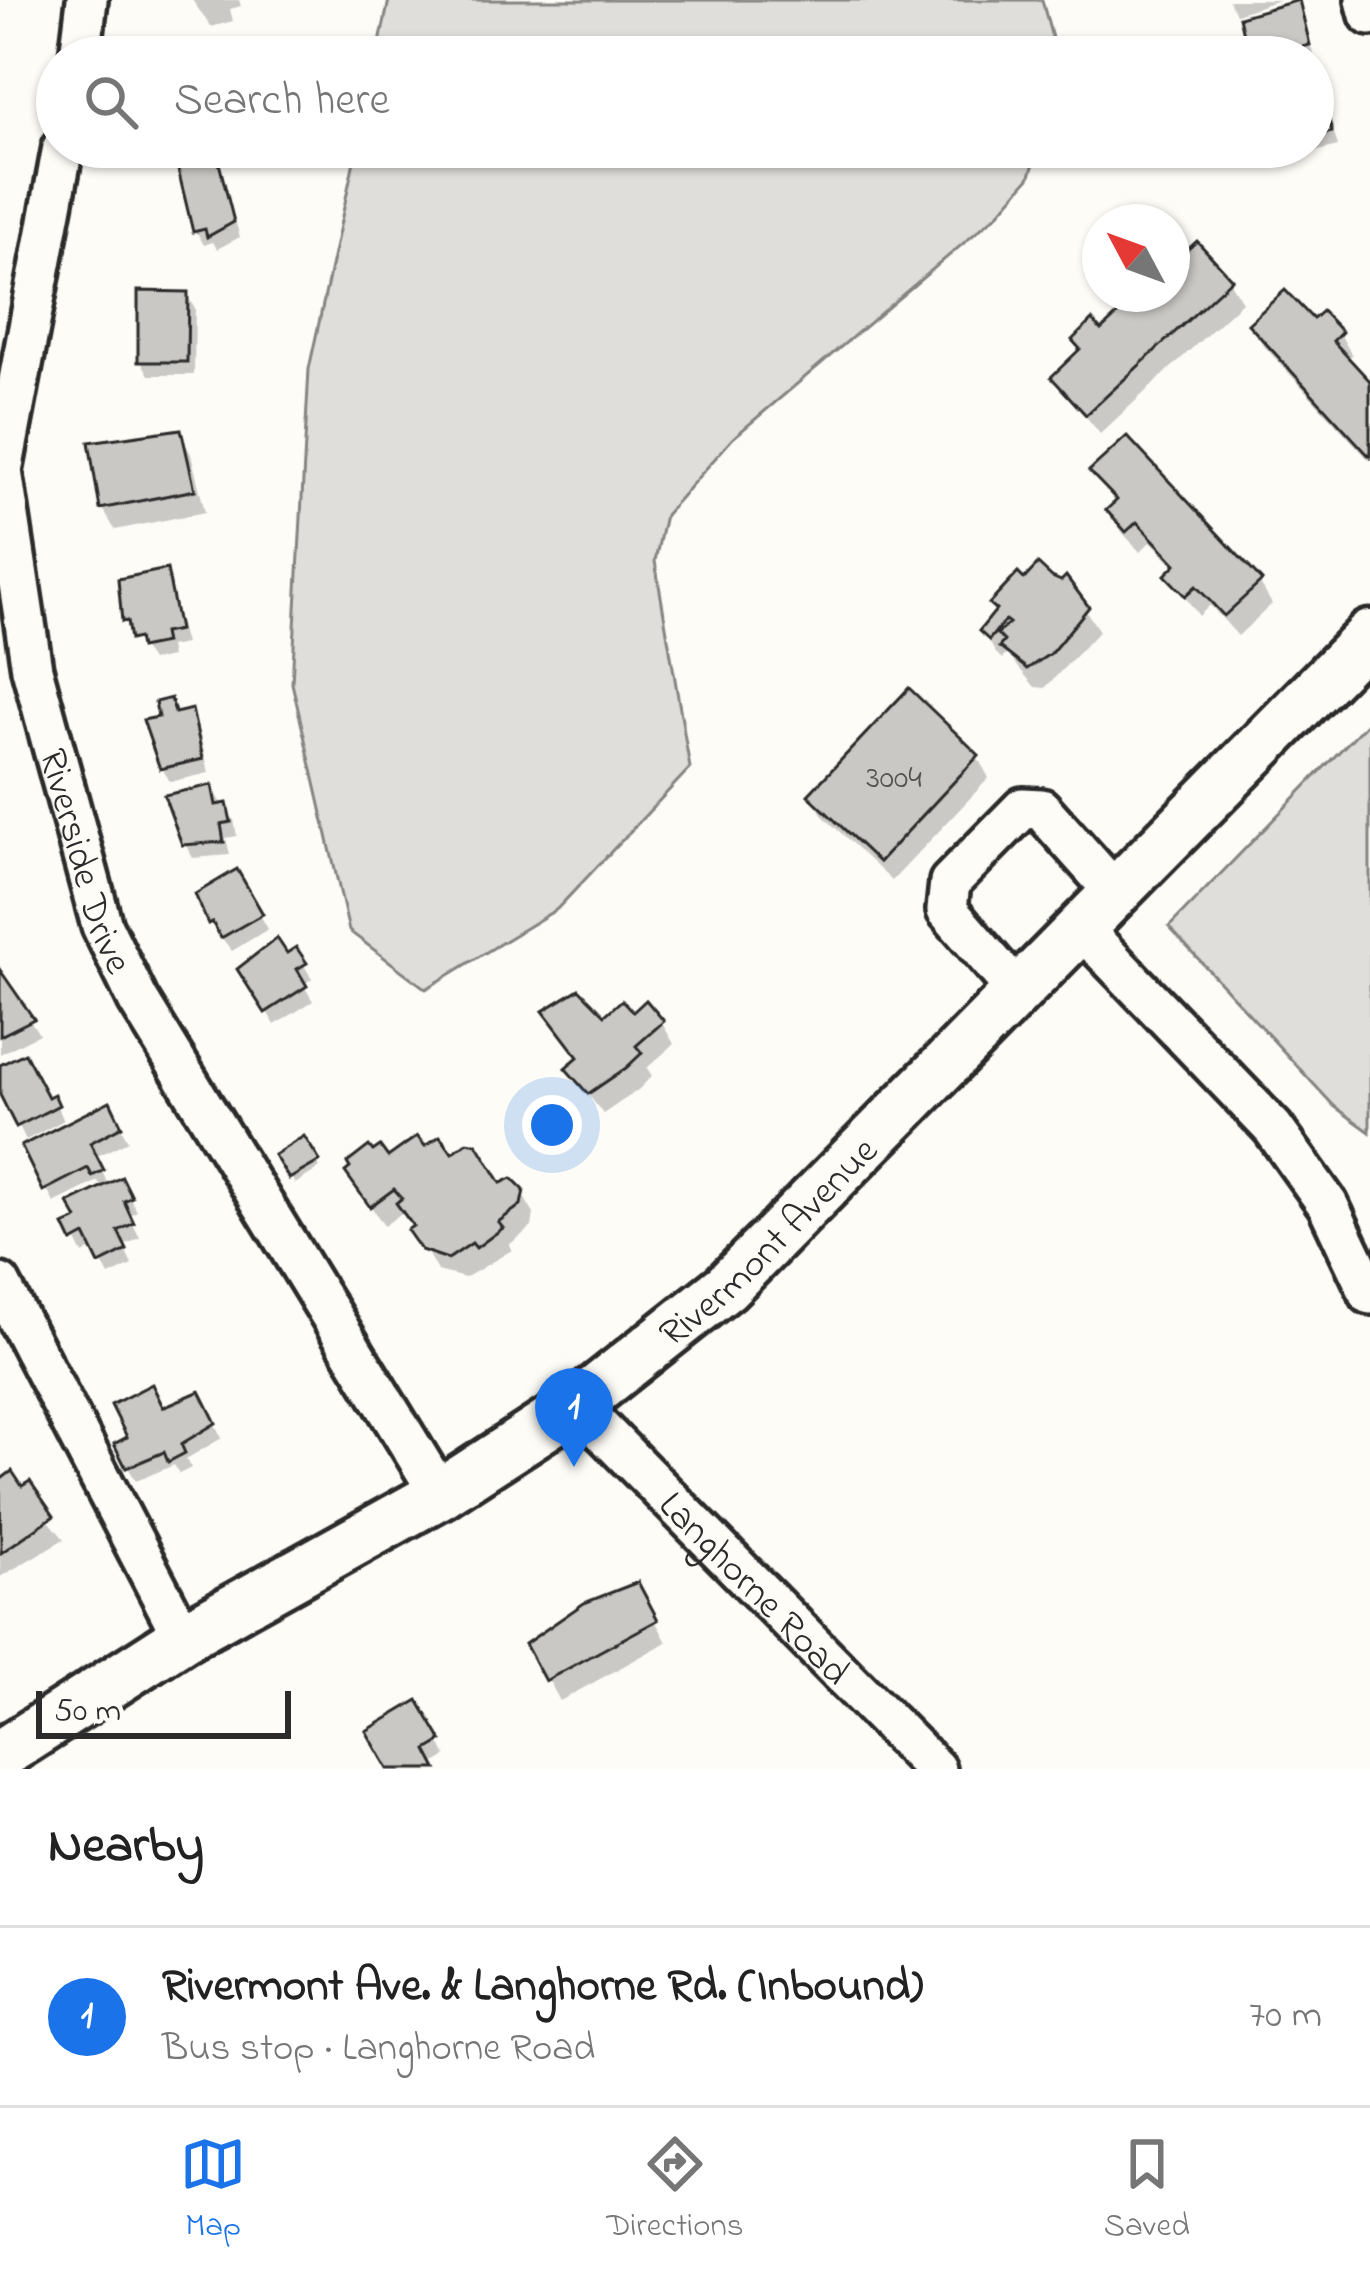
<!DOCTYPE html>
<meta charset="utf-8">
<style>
:root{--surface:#fff;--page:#f2f2f2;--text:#222;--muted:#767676;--line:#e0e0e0;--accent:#1a73e8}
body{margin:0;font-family:"Indie Flower",sans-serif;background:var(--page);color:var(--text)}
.compass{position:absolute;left:1082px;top:204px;width:108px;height:108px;border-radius:50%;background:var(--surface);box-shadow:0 3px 9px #0004;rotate:311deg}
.scale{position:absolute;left:36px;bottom:30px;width:255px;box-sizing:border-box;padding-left:12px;border:6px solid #2b2b2b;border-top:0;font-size:33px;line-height:42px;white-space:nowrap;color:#2b2b2b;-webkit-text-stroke:9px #fdfcf7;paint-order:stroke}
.you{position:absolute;left:552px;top:1125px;width:42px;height:42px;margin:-30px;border:9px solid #fff;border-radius:50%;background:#1a73e8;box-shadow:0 0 0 18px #1a73e833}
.badge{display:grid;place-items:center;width:78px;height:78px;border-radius:50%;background:var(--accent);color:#fff;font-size:39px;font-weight:700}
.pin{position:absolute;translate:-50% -99px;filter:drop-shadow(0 3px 6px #0008)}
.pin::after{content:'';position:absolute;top:63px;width:42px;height:36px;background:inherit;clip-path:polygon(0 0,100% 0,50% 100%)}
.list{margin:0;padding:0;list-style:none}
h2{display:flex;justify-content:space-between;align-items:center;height:156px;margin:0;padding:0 48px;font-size:51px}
h2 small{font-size:39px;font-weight:400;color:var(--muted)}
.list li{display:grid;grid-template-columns:78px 1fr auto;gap:36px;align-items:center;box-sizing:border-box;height:180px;padding:0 48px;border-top:3px solid var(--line)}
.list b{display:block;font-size:45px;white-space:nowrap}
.list p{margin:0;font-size:39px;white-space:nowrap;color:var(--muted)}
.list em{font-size:39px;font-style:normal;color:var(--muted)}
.icon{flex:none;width:66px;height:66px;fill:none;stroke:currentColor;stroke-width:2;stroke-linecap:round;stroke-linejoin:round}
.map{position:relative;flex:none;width:1370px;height:1769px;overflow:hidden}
.search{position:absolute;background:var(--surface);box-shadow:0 3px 9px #0004;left:36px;right:36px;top:36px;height:132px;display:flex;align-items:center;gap:30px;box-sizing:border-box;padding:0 42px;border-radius:66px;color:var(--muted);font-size:45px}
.sheet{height:336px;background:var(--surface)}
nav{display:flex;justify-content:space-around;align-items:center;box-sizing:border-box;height:168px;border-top:3px solid var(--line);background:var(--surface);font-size:33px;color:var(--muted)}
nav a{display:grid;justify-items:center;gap:6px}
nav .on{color:var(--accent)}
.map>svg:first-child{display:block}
.green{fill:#dfdeda;stroke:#858482;stroke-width:3}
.shadow{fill:#0003}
.building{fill:#c9c8c4;stroke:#2b2b2b;stroke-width:3}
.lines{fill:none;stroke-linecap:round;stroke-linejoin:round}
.minor-casing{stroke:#2b2b2b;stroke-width:48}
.major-casing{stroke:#2b2b2b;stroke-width:57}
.minor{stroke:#fdfcf7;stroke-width:39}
.major{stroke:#fdfcf7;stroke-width:48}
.labels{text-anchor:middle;stroke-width:9;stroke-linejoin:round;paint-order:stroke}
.number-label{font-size:33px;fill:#525251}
.street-label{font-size:39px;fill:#2b2b2b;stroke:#fdfcf7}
</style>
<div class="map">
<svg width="1370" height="1769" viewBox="0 0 1370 1769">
<rect width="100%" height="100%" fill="#fdfcf7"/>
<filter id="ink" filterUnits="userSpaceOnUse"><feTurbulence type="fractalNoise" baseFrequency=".00833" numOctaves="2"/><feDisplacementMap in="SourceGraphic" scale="24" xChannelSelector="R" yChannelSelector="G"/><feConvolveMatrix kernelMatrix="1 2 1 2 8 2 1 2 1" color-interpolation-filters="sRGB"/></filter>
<g filter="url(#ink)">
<!-- green -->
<g class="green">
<path d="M389 0H1042L1057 57H377Z"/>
<path d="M357 147H1040L1029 178 997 215 733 438 665 515 655 561 690 768 557 909 426 989 349 931 292 683 309 369Z"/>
<path d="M1370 720V1132L1334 1106 1169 927Z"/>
</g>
<!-- shadow -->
<g class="shadow">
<path d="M192 0H239L241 6 230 9 233 21 211 27Z"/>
<path d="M1228 0H1279L1236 14Z"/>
<path d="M1297 4 1315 59 1256 57 1249 45Z"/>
<path d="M1317 80 1338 146 1290 158 1283 147H1313Z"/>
<path d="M214 150 240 237 217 249 213 242 204 245 196 231Z"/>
<path d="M1172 268 1229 281 1242 302 1100 434 1055 378 1145 294H1172Z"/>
<path d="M187 295 195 309 194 375H149L141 361Z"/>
<path d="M1312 324 1340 334 1352 355 1347 360 1370 385V461L1264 346 1251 325Z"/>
<path d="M179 432 191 454 205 512 115 530 102 508Z"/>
<path d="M1093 471 1259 582 1272 604 1238 636 1210 605 1199 616 1169 575 1176 568 1151 541 1140 552 1122 532 1110 511 1117 505Z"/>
<path d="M166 572 185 644 169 647 171 657 151 661 125 621Z"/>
<path d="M1066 580 1099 631 1045 688 1035 687 1007 654 1002 659 995 652 983 631 998 613 992 604 1024 583Z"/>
<path d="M170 702 178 716 190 713 198 727 209 773 170 782 162 768 161 719Z"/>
<path d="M977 756 989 778 892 881 824 817 811 796Z"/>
<path d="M211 788 234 820 237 836 226 838 230 855 193 858 185 844Z"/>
<path d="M236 873 268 929 232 951 210 923Z"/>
<path d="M296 951 312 979 303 984 313 1001 275 1025 241 969Z"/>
<path d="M0 974 39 1034 0 1054Z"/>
<path d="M547 1012 605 1020 632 1016 662 1023 674 1044 647 1068 652 1076 638 1090 603 1114 569 1069 579 1060Z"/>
<path d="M0 1069 48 1101 52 1098 64 1120 26 1140 0 1088Z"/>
<path d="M116 1118 128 1141 95 1157 109 1186 121 1181 137 1211 129 1216 140 1238 123 1246 132 1265 109 1276 94 1248 83 1254 68 1227 81 1220 103 1189 98 1181 54 1203 25 1147Z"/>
<path d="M303 1140 320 1168 295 1184 278 1156Z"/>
<path d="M424 1150 452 1157 500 1187 521 1192 534 1214 532 1227 509 1245 512 1250 465 1278 437 1271 404 1211 384 1226 349 1173Z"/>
<path d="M207 1409 222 1438 186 1459 191 1468 179 1474 174 1465 136 1481 128 1467 163 1410Z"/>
<path d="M12 1476 64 1539 0 1577V1484Z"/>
<path d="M636 1586 667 1642 560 1701 529 1645Z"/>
<path d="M417 1704 447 1756 432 1765 434 1769H392Z"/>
</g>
<!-- building -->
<g class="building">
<path d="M1299 0 1310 45 1267 56 1264 42 1246 47 1239 17Z"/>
<path d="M1319 77 1332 132 1313 137V78Z"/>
<path d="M215 147 234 222 207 237 205 229 193 232 175 157Z"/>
<path d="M1197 241 1232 279 1086 415 1051 377 1080 349 1072 340 1092 320 1101 330 1140 294H1172V264Z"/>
<path d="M1285 290 1313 319 1322 311 1342 332 1333 341 1370 381V457L1248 324Z"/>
<path d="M138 291 188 292 187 362H138Z"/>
<path d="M181 429 195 490 100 509 89 442Z"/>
<path d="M1127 436 1262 581 1224 616 1196 586 1185 596 1165 575 1176 564 1137 522 1126 532 1106 510 1117 500 1089 471Z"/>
<path d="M1038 564 1052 577 1061 581 1066 576 1089 607 1051 653 1027 669 999 647 1004 641 997 634 1009 623 1005 620 989 640 979 631 996 610 989 604 1018 573 1024 579Z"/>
<path d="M167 569 179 630 163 633 165 643 140 648 138 638 130 640 127 621 122 622 118 579Z"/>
<path d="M909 688 979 755 879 862 808 795Z"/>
<path d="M171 698 175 713 192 709 203 759 160 769 143 720 158 717 155 702Z"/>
<path d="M212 785 216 805 227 803 231 822 221 824 224 842 182 845 164 795Z"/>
<path d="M237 869 263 914 221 938 212 922 208 924 195 894Z"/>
<path d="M277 938 287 953 296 947 307 963 297 969 307 986 265 1013 237 969Z"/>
<path d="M0 970 34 1019 0 1036Z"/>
<path d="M579 989 605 1015 622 1000 633 1012 646 1000 664 1021 636 1046 642 1053 626 1068 588 1094 565 1068 578 1057 543 1011Z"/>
<path d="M25 1053 48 1097 54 1094 59 1105 16 1127 0 1095V1065Z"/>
<path d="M110 1101 122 1126 90 1143 104 1170 92 1176 88 1168 43 1191 21 1146Z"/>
<path d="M304 1136 320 1161 289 1179 274 1155Z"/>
<path d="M417 1136 425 1146 440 1136 452 1153 468 1142 477 1144 501 1183 512 1178 524 1190 521 1205 498 1222 503 1228 476 1248 472 1243 448 1259 421 1250 407 1230 413 1226 396 1203 402 1198 394 1189 370 1207 345 1172 350 1168 347 1163 369 1146 373 1151 380 1146 388 1157Z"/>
<path d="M122 1177 132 1197 124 1201 134 1223 118 1231 127 1250 99 1264 85 1235 72 1242 64 1225 77 1219 68 1203Z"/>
<path d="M152 1384 163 1407 200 1391 216 1423 181 1444 185 1453 168 1462 164 1452 126 1468 114 1444 127 1437 111 1405Z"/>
<path d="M12 1471 22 1486 30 1481 54 1516 1 1553 0 1480Z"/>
<path d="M638 1582 658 1620 545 1681 525 1644 584 1603Z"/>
<path d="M418 1700 442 1741 427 1750 437 1769H388L366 1731Z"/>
</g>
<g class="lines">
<defs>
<g id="minor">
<path d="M1366 0 1370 15"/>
<path d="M80 57 87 0"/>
<path id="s1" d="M63 147 2 471 32 669 102 926 138 1000 440 1494"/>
<path d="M1079 926 1273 1128 1328 1205 1370 1294"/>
<path d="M1017 991 947 910 950 882 1023 808 1041 809 1114 891"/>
<path d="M0 1284 183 1637"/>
<path id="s2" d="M577 1405 935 1769"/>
</g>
<g id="major">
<path id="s3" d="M0 1755 183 1637 440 1494 577 1405 726 1287 1370 635"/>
</g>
</defs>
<!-- minor casing -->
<use href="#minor" class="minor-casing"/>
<!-- major casing -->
<use href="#major" class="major-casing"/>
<!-- minor -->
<use href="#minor" class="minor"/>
<!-- major -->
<use href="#major" class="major"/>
</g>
</g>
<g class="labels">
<!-- number labels -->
<g class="number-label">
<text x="894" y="787">3004</text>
</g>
<!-- street labels -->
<g class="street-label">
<text dy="14" stroke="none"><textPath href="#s1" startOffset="729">Riverside Drive</textPath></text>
<text dy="14" stroke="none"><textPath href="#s3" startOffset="927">Rivermont Avenue</textPath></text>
<text dy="14" stroke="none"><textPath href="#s2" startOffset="255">Langhorne Road</textPath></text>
</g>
</g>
</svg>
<svg class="compass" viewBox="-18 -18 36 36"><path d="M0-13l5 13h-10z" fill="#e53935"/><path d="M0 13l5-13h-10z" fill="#767676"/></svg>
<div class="scale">50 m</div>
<div class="you"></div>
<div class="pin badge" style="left:574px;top:1467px">1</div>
<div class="search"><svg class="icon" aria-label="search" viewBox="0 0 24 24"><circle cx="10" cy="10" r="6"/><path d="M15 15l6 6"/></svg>Search here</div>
</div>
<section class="sheet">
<h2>Nearby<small></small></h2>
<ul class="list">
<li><span class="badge">1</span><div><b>Rivermont Ave. &amp; Langhorne Rd. (Inbound)</b><p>Bus stop · Langhorne Road</p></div><em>70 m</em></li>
</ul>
</section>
<nav>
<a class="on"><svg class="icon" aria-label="map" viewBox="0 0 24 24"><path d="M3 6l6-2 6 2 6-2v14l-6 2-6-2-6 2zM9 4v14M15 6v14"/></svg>Map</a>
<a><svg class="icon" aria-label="directions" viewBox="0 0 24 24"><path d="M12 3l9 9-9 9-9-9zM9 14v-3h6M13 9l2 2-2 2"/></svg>Directions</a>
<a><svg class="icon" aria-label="saved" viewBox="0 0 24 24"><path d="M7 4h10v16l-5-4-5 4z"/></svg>Saved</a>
</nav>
